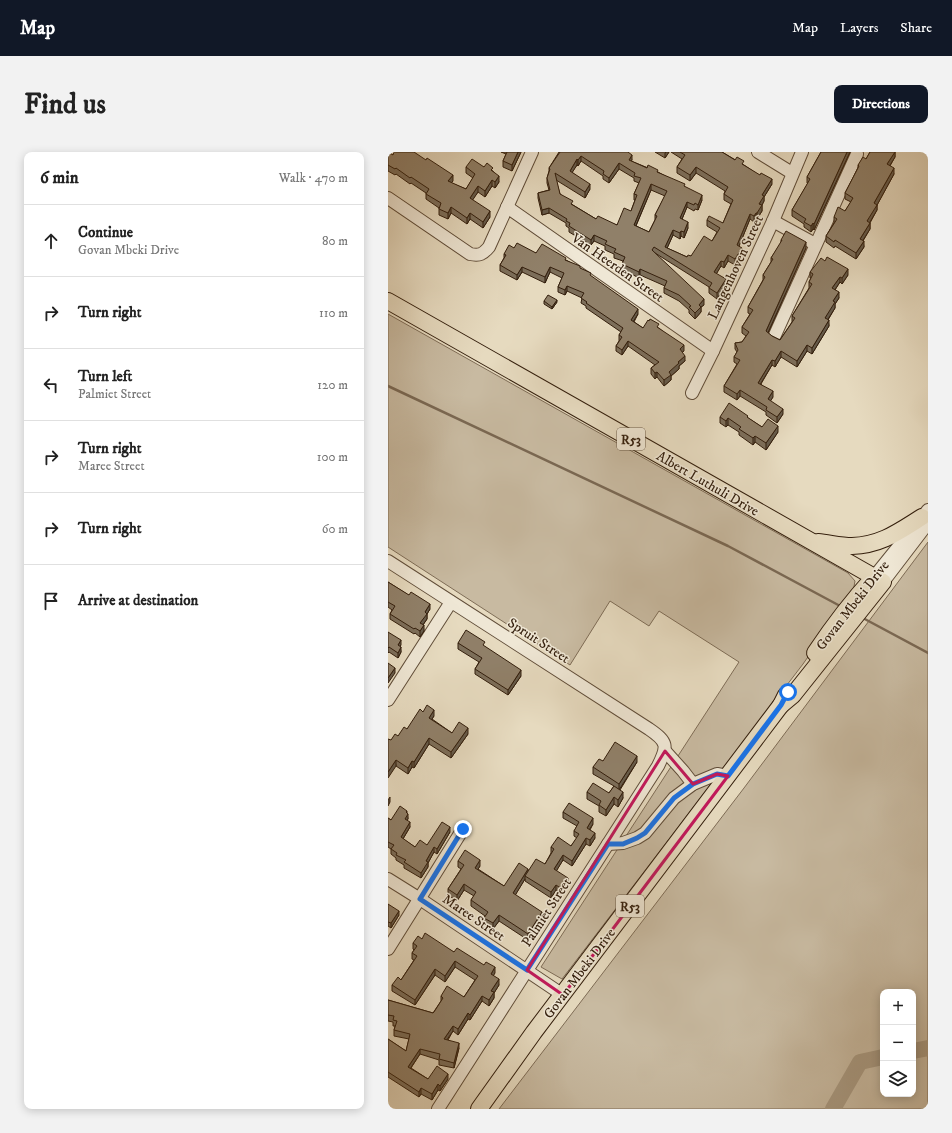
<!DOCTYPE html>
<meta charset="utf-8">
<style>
:root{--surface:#fff;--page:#f2f2f2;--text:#222;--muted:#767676;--line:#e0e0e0;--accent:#111827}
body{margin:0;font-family:"IM FELL DW Pica",serif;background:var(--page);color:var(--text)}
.controls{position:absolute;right:12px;bottom:12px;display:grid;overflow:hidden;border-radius:8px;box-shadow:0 2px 10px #0003}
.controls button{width:36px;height:36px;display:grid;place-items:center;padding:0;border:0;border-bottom:1px solid var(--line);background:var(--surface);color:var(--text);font:20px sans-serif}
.stop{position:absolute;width:12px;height:12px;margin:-9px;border:3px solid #1a73e8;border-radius:50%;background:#fff}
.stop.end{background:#1a73e8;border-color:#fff;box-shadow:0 1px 4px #0008}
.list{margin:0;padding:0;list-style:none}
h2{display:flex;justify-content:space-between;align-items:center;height:52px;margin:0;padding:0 16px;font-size:17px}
h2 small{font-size:13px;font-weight:400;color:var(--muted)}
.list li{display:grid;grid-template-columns:26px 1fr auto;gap:12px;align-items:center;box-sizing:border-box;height:72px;padding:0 16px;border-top:1px solid var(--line)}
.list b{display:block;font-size:15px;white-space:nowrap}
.list p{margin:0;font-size:13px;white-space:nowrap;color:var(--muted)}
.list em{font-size:13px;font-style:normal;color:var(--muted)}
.icon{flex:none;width:22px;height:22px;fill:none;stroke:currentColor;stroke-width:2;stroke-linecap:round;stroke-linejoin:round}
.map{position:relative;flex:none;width:540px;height:957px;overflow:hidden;border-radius:8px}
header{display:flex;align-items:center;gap:24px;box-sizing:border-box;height:56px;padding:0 20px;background:var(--accent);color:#fff}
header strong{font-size:19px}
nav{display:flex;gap:22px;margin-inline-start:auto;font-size:14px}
.intro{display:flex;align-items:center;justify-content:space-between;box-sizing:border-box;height:96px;padding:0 24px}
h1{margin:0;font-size:28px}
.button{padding:10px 18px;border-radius:8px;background:var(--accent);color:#fff;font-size:14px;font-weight:700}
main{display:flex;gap:24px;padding:0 24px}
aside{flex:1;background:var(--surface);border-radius:8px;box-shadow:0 2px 10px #0003}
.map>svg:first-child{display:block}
.green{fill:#c8baa1;stroke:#7e6c56;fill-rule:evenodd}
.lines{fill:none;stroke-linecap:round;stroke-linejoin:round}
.stream{stroke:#7a6853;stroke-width:2.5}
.river{stroke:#a99a82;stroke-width:16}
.minor-casing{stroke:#604d39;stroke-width:14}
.major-casing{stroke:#331e0c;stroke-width:18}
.minor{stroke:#efe7d5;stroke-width:12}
.major{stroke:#e6dabf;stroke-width:16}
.wall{fill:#7c6e5a;stroke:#331e0c;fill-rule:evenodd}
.shaded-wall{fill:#655a4a;stroke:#331e0c}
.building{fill:#908069;stroke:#331e0c;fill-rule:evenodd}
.route{stroke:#1a73e8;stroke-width:5}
.marked{fill:none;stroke:#c2185b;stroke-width:3;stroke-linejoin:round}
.labels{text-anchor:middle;stroke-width:3;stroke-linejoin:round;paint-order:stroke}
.shield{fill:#efe7d5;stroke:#6b5a48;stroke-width:1}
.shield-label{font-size:13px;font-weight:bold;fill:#331e0c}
.street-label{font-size:14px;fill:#331e0c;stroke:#efe7d5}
</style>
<header>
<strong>Map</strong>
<nav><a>Map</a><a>Layers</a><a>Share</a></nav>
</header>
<div class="intro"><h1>Find us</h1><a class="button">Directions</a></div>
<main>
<aside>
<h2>6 min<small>Walk · 470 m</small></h2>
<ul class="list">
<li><svg class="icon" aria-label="ahead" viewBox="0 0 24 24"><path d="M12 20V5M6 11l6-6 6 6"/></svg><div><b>Continue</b><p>Govan Mbeki Drive</p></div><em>80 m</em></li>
<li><svg class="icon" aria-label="right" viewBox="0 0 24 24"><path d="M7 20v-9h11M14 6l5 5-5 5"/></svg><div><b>Turn right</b></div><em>110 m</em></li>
<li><svg class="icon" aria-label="left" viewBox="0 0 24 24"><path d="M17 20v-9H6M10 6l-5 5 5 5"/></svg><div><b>Turn left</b><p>Palmiet Street</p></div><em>120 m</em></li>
<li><svg class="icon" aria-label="right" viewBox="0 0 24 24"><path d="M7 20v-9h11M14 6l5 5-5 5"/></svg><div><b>Turn right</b><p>Maree Street</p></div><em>100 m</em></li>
<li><svg class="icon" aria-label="right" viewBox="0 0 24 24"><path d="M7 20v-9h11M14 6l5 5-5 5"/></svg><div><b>Turn right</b></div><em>60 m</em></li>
<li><svg class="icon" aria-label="arrive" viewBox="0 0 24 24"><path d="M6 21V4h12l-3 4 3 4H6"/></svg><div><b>Arrive at destination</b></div></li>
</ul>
</aside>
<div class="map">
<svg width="540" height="957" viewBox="0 0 540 957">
<rect width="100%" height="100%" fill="#e6dabf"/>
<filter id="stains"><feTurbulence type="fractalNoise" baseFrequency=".005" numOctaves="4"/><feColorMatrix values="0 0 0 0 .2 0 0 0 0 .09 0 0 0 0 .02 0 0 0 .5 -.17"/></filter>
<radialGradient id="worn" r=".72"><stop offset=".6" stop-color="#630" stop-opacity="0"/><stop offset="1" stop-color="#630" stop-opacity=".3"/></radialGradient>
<!-- green -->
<g class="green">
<path d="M0 162 460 421 467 429 465 440 415 512 174 827 153 815 351 510 271 459 261 474 222 449 182 513 0 395Z"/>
<path d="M540 390V957H111L356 636ZM495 840H525V942H495Z"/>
</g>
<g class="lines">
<!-- stream -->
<g class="stream">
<path d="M0 234 340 394 454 455"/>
<path d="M473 465 540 501"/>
</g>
<!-- river -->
<g class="river">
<path d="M525 899 540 896"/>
<path d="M445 957 472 910 495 905"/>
</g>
<defs>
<g id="minor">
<path d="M370 0 404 21"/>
<path d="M0 46 82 102C92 104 95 102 101 95L144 0"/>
<path d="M119 55 325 199"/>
<path d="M385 69 427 92"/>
<path d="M387 183 469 2"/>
<path d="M304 241 325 199 385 69 414 0"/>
<path d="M0 409 261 577C280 590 280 594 270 614L50 957"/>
<path d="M486 425 540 358"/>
<path d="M495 430 540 371"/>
<path d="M0 548 63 450"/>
<path d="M277 599 295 619 305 632"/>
<path d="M220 692 235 691 249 686 257 681 286 646 305 632 329 622 340 624"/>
<path d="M0 727 32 747 175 843"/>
<path d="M0 797 75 677"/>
</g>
<g id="major">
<path d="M0 149 495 430 405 543 393 553"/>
<path d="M430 390C441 391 453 394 464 394 493 393 510 380 534 365"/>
<path d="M427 501C445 474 464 449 486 425"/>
<path d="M91 957 146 880 393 553 398 543"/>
</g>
</defs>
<!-- minor casing -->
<use href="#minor" class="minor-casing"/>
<!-- major casing -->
<use href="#major" class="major-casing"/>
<!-- minor -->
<use href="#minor" class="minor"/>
<!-- major -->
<use href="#major" class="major"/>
</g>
<!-- wall -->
<g class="wall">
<path d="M0 0 5 3 65 29 63 31 78 37 85 26 78 21V15H96L105 19 111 30 107 36 104 34 97 45 90 40 84 48 102 65 95 76 82 67 79 72 63 61 60 67 51 63V56L38 47V41L23 31 22 32 8 22 7 23 0 19Z"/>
<path d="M113 0H133L124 19 115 15V9L118 2Z"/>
<path d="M171 0H240L244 8 243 9 270 20 297 35 314 48 310 58 307 57 306 59 299 55 294 67 300 76 296 86 293 84 292 87 285 83 279 96 299 105 303 104 324 89 329 80 319 74V68L335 71 343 52 336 48V42L337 39 308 21 302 29 289 21V15L294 7 283 0H334L356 13 384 32 376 45V49L374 53V59L369 67 368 66 366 70 362 67 351 94 354 102 347 113 340 109 336 116 333 114 328 122 338 133 329 147 321 141V135L267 101 316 153 313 155V160L307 167 301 161V158L291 149 276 141V136L277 134 252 123 251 126 234 117V112L235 109 226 106V102L217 98V94L206 89 203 93 181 80V76L178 74V71L161 61 154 63 150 46V41L161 38 159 31V26L161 19V16ZM193 9 215 24V27L221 31 231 17 246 26V29L251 31 246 42V48H247L243 59 229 73 208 67 185 53 172 42 168 28 197 46 202 37 184 20 189 13 190 14ZM263 38 277 44 267 63V68L261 80 248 74Z"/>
<path d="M267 0H281L277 6Z"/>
<path d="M433 0H462L426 78 425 77 423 80 416 75V72L404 64V58L420 31H419V25Z"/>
<path d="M482 0H507V5L502 14 506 22 489 53V58L482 71V77L475 89 476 95 468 107 447 94 446 96 438 90V84L446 71V65L457 59 463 50 457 47V41L470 16V13L478 7Z"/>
<path d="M393 88 418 96 380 181 384 184 392 188 404 170V164L421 136V130L423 126H422V120L460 123 454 132 452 130 447 138 451 146 447 152V156L440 168 441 174 424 202 419 199 409 215 393 205 387 215 384 213 373 232 385 245 382 249 395 262 389 271 378 263V260L352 244 349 248 336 240V234L349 212 346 210V205L349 200 347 197V191L354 190 358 184 354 181V175L362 162 360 161V155L375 128V123L383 110V106L393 91Z"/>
<path d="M126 96 178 108 192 116 250 162 246 170 255 176H271L296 199 294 200 297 209 291 214V217L283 224V228L276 234 269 225 267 227 263 222V216L267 213 240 194 234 203 228 199V194L231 189V183L233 180 198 156V154L193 151 194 146 179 139 177 143 170 140V135L174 126 162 120 157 131 134 120 129 128 112 119V113L116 106V102Z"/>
<path d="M156 149 169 150 164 157 156 152Z"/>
<path d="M332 265 360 266 374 275 390 280 378 298 367 290 365 293 351 283V280L340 273 338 275 332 271Z"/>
<path d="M0 430 42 457 39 462V467L35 473 36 479 32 485 27 481 26 482 2 467V462L4 458 0 455Z"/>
<path d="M0 481 13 493 12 494 13 500 10 506 1 500 0 501Z"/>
<path d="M70 491 97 495 133 524 120 543 87 522V517L91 510 70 497Z"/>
<path d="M35 560 46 564 44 567 64 581 80 582 63 606 41 592 26 616 24 615 20 622 8 614 3 588 10 584 19 577Z"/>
<path d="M215 609 249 610 232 638 235 646 230 655 226 652 218 664 211 660V654L199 647V640L221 641 226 634 205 622V615Z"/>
<path d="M175 660 205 672 202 678 207 686 202 694 198 692 184 714 175 708 168 719 180 732 174 742 168 738 163 746 137 729V727L127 743 154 766 140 788 111 769 105 777 96 772V766L97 764 83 754V748L86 744 76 738 69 749 60 743V737L73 717 70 715V709L92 714 90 717 116 734 140 720 157 712 163 701V695L183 694 189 686 186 684V679L189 674 175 666Z"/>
<path d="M19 661 20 667 19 668 22 675 15 687 27 695 39 693 62 680 49 702 46 700 40 711V715L33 726 16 716V713L8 708V706L3 702V697L0 695V666L3 668Z"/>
<path d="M0 752 11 763 3 776 0 774Z"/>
<path d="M34 787 66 800 107 821 105 823 111 833 106 841V846L101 854 94 849 82 868 80 867 70 883 65 879 60 888 71 896 66 916 51 913V908L32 902 23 916 40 927H60L52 939 50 938 44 948 33 942 31 945 0 925V887L18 899 21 887 6 884V878L7 874H5V870L0 869V848L45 861 53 849V844L76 845 87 828 67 815 57 830 47 823 27 853 4 839V833L13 828 26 808 24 807V801L26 798 25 797V791Z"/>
</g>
<!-- shaded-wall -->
<g class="shaded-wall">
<path d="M130 0H133L124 19V13Z"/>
<path d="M278 0H281L277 6V1Z"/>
<path d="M459 0H462L426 78V72Z"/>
<path d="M507 0V5L499 18V12Z"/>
<path d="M244 3V8L241 14V8Z"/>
<path d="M193 4V9L190 14V8Z"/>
<path d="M189 7V13L182 24V19Z"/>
<path d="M231 11V17L221 31V26Z"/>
<path d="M308 15V21L302 29V23Z"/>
<path d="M506 16V22L488 55 489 53V58L479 75V69L486 51Z"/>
<path d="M65 23V29L60 35V29Z"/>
<path d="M111 24V30L107 36V30Z"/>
<path d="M384 27V32L376 45V49L374 53V59L369 67V61L374 43Z"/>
<path d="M104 28V34L97 45V39Z"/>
<path d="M202 32V37L197 46V40Z"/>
<path d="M263 32V38L246 78V73Z"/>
<path d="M90 34V40L82 52V46Z"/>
<path d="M314 43V48L310 58V53Z"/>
<path d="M299 50V55L292 72V66Z"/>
<path d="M63 55V61L60 67V61Z"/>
<path d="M161 56V61L154 63V58Z"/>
<path d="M102 59V65L95 76V70Z"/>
<path d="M82 61V67L79 72V66Z"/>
<path d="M368 61V66L366 70V64Z"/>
<path d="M362 62V67L349 99V93Z"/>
<path d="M300 70V76L296 86V80Z"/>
<path d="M425 71V77L423 80V74Z"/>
<path d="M482 71V77L472 93V87Z"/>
<path d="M285 78V83L277 101V95Z"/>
<path d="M293 79V84L292 87V81Z"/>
<path d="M206 83V89L203 93V88Z"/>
<path d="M476 89V95L468 107V101Z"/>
<path d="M418 90V96L378 185V179Z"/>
<path d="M354 96V102L347 113V107Z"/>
<path d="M340 103V109L336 116V110Z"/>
<path d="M333 109V114L326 126V120Z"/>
<path d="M134 115V120L129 128V123Z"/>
<path d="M162 115V120L157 131V125Z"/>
<path d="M252 117V123L251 126V120Z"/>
<path d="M460 117V123L454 132V126Z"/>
<path d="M452 125V130L444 142V136Z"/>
<path d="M338 127V133L329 147V141Z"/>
<path d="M179 134V139L177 143V138Z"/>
<path d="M451 140V146L447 152V156L437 172V166L445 149Z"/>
<path d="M316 147V153L313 155V160L307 167V161L311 153Z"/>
<path d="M169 148V150L164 157V155Z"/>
<path d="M250 157V162L243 173V168Z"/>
<path d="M441 168V174L424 202V196Z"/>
<path d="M240 189V194L234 203V198Z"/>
<path d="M296 193V199L292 202V197Z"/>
<path d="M419 193V199L409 215V209Z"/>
<path d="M393 199V205L387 215V209Z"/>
<path d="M297 204V209L291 214V217L283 224V228L276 234V228L281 220 290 210Z"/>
<path d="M384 208V213L370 236V231Z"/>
<path d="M269 220V225L267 227V221Z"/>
<path d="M352 238V244L349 248V242Z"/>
<path d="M385 239V245L380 253V247Z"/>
<path d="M395 257V262L389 271V265Z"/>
<path d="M340 266V273L338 275V269Z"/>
<path d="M390 274V280L378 298V291Z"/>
<path d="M367 284V290L365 293V286Z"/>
<path d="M42 452V457L39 462V467L32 477V471L37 460Z"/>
<path d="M36 473V479L32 485V479Z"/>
<path d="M13 488V493L10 498V493Z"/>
<path d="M13 495V500L10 506V501Z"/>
<path d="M7 516V521L0 531V526Z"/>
<path d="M133 518V524L120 543V538Z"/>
<path d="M46 558V564L41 571V566Z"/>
<path d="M80 576V582L63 606V600Z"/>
<path d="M41 586V592L26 616V610Z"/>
<path d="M249 604V610L231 638V632Z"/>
<path d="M8 608V614L0 626V620Z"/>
<path d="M24 609V615L20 622V616Z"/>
<path d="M235 640V646L230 655V648Z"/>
<path d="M2 645V650L0 654V648Z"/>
<path d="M226 645V652L218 664V658Z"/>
<path d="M19 659V663L20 662V667L17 672V667L18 660Z"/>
<path d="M205 666V672L199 681V676Z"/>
<path d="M22 670V675L13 690V685Z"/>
<path d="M62 675V680L49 702V697Z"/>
<path d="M207 681V686L202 694V688Z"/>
<path d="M198 686V692L184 714V709Z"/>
<path d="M46 695V700L40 711V715L33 726V721L38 709Z"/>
<path d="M175 703V708L166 723V717Z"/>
<path d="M92 708V714L87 722V716Z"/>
<path d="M140 717V723L137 724V727L125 747V741Z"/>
<path d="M180 726V732L174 742V737Z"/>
<path d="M76 732V738L69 749V743Z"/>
<path d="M168 733V738L163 746V740Z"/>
<path d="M11 759V763L3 776V771Z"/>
<path d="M154 760V766L140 788V782Z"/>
<path d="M111 763V769L105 777V771Z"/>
<path d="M67 809V815L57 830V824Z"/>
<path d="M107 815V821L103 828V822Z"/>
<path d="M47 817V823L27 853V848Z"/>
<path d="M111 827V833L106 841V846L101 854V848L103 839Z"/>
<path d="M94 844V849L82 868V863Z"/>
<path d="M80 861V867L70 883V877Z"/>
<path d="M65 874V879L56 892V887Z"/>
<path d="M71 891V896L66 916V911Z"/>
<path d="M32 897V902L20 920V915Z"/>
<path d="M60 922V927L52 939V934Z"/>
<path d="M50 932V938L44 948V942Z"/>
<path d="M33 936V942L31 945V940Z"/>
</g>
<!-- building -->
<g class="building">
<path d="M0 0 5 3 6 0H26L38 8 39 6 65 23 60 29 78 37 87 22 78 15 84 7 96 15 99 11 105 16 103 18 111 24 107 30 104 28 97 39 90 34 82 46 102 59 95 70 82 61 79 66 63 55 60 61 51 57 53 51 38 42 41 37 23 25 22 26 8 16 7 17 0 13Z"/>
<path d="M119 0H130L124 13 115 9Z"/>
<path d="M172 0H240L244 3 241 8 259 16 260 13 270 18 269 20 297 32 296 34 314 43 310 53 307 51 306 53 299 50 292 66 300 70 296 80 293 79 292 81 285 78 277 95 299 105 300 103 303 104 316 84 324 89 332 76 319 68 321 64 335 71 345 48 336 42 340 35 308 15 302 23 289 15 297 3 292 0H334L347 8 349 5 356 9 354 12 372 23 373 21 384 27 374 43 376 44 371 52 374 53 369 61H368L366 64 362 62 349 93 354 96 347 107 340 103 336 110 333 109 326 120 338 127 329 141 321 136 324 131 266 95 264 98 316 147 311 153 313 155 307 161 301 155 303 154 291 143 276 136 279 129 252 117 251 120 234 112 237 105 226 100 228 97 217 92 219 89 206 83 203 88 181 74 182 71 178 69 179 67 161 56 154 58 150 41 162 38 159 26 162 17 161 16ZM193 4 216 19 215 22 221 26 231 11 247 21 246 24 253 26 246 42 249 43 243 59 236 56 229 73 210 64 208 67 183 52 185 49 172 42 167 21 197 40 202 32 182 19 189 7 190 8ZM263 32 279 39 267 63 269 64 261 80 246 73Z"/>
<path d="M433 0H459L426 72 425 71 423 74 416 70 418 67 404 58 422 27 419 25Z"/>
<path d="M482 0H507L499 12 506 16 486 51 489 53 479 69 482 71 472 87 476 89 468 101 447 88 446 90 438 84 449 67 446 65 450 55 457 59 465 46 457 41 471 14 470 13 475 5 478 7Z"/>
<path d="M398 79 418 90 378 179 384 184 392 188 407 166 404 164 424 132 421 130 425 122 422 120 433 106 437 109 439 105 460 117 454 126 452 125 444 136 451 140 445 149 447 150 437 166 441 168 424 196 419 193 409 209 393 199 387 209 384 208 370 231 385 239 380 247 395 257 389 265 378 258 379 255 352 238 349 242 336 234 352 208 346 205 350 198 347 191 354 190 361 180 354 175 365 158 360 155 377 125 375 123 385 107 383 106 394 88H393Z"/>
<path d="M129 91 148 101 154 92 178 106 177 108 192 114V116L203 121 202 123 250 157 243 168 255 176 260 168 261 169 262 167 271 172 269 175 296 193 292 197 297 204 290 210 291 211 281 220 283 223 276 228 269 220 267 221 263 216 271 210 240 189 234 198 228 194 234 185 231 183 235 176 198 151 199 150 193 146 196 141 179 134 177 138 170 135 176 121 162 115 157 125 134 115 129 123 112 113 118 103 116 102 121 93 126 96Z"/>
<path d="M160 143 169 148 164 155 156 149Z"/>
<path d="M341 251 360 264 359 265 374 275 380 267 390 274 378 291 367 284 365 286 351 277 353 275 340 266 338 269 332 265Z"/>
<path d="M0 430 21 443 23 440 42 452 37 460 39 462 32 471 36 473 32 479 27 476 26 477 2 462 7 454 0 450Z"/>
<path d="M78 478 97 490 95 493 133 518 120 538 87 517 94 506 70 491Z"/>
<path d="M0 480 13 488 10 493 13 495 10 501 1 495 0 496Z"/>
<path d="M0 511 7 516 0 526Z"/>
<path d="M39 553 46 558 41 566 64 581 71 570 80 576 63 600 41 586 26 610 24 609 20 616 8 608 0 620V587L3 588 7 582 10 584 16 575 19 577 32 557 35 560Z"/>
<path d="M227 590 249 604 231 632 205 615 211 607 215 609Z"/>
<path d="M205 631 221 641 226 634 235 640 230 648 226 645 218 658 211 653 213 649 199 640Z"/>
<path d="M181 651 205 666 199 676 207 681 202 688 198 686 184 709 175 703 166 717 180 726 174 737 168 733 163 740 137 724 148 707 157 712 166 697 163 695 170 685 183 694 191 682 186 679 191 670 175 660Z"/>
<path d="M12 654 19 659 18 660 20 662 17 667 22 670 13 685 27 695 32 688 39 693 54 670 62 675 49 697 46 695 38 709 40 710 33 721 16 710 18 708 8 703 9 701 3 697 6 693 0 690V666L3 668Z"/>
<path d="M77 698 92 708 87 716 116 734 131 711 140 717 125 741 154 760 140 782 111 763 105 771 96 766 100 760 83 748 88 740 76 732 69 743 60 737 76 713 70 709Z"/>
<path d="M0 752 11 759 3 771 0 770Z"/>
<path d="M37 781 66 800 69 796 96 813 98 810 107 815 103 822 111 827 103 839 106 840 101 848 94 844 82 863 80 861 70 877 65 874 56 887 71 891 66 911 51 907 52 902 32 897 20 915 40 927 49 914 60 922 52 934 50 932 44 942 33 936 31 940 0 920V887L18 899 22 882 6 878 9 869 5 868 6 864 0 863V848L45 861 46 860 55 846 53 844 59 834 76 845 90 824 67 809 57 824 47 817 27 848 4 833 10 825 13 828 29 804 24 801 29 794 25 791 30 784 34 787Z"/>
</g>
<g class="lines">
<!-- route -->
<path class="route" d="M75 677 32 747 139 818 220 692H235L249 686 257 681 286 646 305 632 329 622 340 624 393 553 400 540"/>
</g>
<!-- marked area -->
<path class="marked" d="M277 599 305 632 329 622 340 624 175 843 139 818Z"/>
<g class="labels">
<!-- shield labels -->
<g class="shield">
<rect x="229" y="276" width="28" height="22" rx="3"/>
<rect x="228" y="743" width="28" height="22" rx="3"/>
</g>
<g class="shield-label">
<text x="243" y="292">R53</text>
<text x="242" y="759">R53</text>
</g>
<!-- street labels -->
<g class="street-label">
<text transform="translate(230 115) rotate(35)" y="5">Van Heerden Street</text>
<text transform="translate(347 115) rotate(-65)" y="5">Langenhoven Street</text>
<text transform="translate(320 331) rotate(30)" y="5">Albert Luthuli Drive</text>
<text transform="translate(464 453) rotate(-52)" y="5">Govan Mbeki Drive</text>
<text transform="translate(151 488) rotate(33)" y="5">Spruit Street</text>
<text transform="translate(158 760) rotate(-57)" y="5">Palmiet Street</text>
<text transform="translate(86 765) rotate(34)" y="5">Maree Street</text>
<text transform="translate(191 821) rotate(-53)" y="5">Govan Mbeki Drive</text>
</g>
</g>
<rect width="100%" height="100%" filter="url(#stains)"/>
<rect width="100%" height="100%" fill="url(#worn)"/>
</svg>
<div class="controls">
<button>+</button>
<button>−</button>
<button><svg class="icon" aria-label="layers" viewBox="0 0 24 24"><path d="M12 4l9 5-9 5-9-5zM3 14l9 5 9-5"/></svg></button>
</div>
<div class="stop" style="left:400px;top:540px"></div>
<div class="stop end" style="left:75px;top:677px"></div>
</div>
</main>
